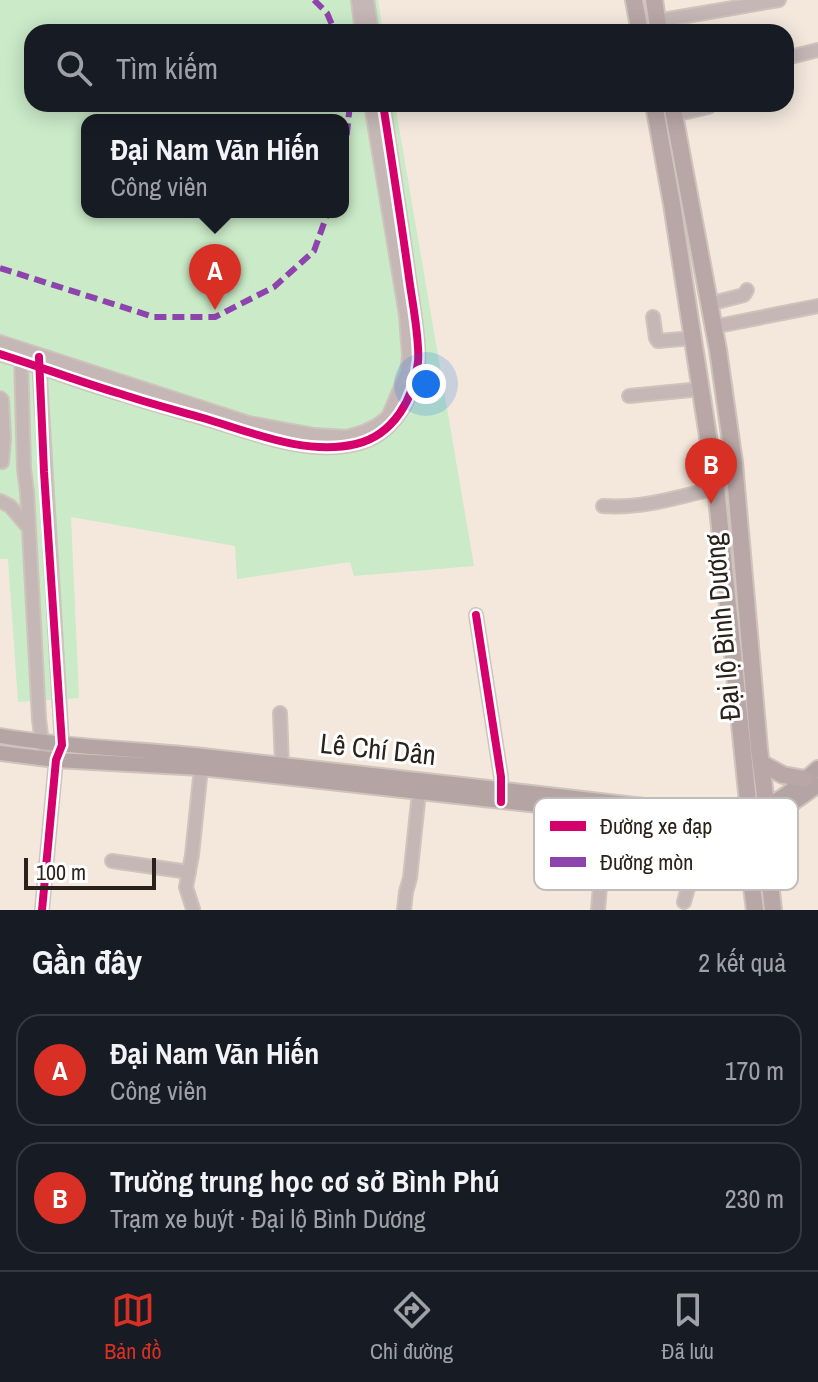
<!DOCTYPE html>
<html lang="vi">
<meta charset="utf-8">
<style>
:root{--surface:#171b24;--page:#20242c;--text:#f1f3f6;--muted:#9ea1a6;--line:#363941;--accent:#d93025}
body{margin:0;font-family:"Archivo Narrow",sans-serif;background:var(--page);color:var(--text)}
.scale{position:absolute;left:24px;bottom:20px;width:132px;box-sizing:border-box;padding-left:8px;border:4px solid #2a221b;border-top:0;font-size:22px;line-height:28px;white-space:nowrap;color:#2a221b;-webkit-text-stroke:6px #fff;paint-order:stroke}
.you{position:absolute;left:426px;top:384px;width:28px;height:28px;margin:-20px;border:6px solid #fff;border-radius:50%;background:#1a73e8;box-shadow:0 0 0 12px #1a73e833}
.badge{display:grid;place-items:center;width:52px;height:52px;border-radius:50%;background:var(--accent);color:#fff;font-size:26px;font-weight:700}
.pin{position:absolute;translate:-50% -66px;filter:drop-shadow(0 2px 4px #0008)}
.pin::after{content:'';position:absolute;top:42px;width:28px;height:24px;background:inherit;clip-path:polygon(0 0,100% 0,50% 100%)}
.popup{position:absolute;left:81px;top:114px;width:268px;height:104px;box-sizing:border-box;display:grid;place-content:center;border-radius:16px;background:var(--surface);filter:drop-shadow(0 2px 6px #0005);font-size:26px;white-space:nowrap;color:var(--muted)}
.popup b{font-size:30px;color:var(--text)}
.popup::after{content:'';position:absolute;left:50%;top:100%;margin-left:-16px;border:16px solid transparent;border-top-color:var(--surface)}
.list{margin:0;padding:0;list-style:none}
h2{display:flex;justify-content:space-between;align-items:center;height:104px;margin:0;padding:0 32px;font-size:34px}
h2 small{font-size:26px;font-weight:400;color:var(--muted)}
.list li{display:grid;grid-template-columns:52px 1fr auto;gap:24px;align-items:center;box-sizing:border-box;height:112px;margin:0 16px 16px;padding:0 16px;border:2px solid var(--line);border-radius:24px}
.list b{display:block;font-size:30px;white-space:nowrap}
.list p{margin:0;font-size:26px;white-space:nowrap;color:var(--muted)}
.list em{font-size:26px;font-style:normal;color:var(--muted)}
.icon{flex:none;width:44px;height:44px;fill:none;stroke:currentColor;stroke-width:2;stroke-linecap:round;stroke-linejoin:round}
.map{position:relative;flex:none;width:818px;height:910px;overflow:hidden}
.search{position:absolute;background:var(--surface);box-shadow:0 4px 20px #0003;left:24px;right:24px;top:24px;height:88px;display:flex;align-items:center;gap:20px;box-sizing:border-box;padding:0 28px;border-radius:24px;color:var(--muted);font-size:30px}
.sheet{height:360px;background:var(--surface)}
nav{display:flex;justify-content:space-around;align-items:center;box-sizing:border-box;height:112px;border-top:2px solid var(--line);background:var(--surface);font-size:22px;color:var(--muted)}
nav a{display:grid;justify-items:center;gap:4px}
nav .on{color:var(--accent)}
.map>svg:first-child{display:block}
.green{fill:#caeac8;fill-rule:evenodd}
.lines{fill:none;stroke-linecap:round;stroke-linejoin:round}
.minor-casing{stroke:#cec4bc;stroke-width:16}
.major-casing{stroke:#cec4bc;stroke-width:18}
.highway-casing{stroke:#cec4bc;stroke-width:20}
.minor{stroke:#c4b7b6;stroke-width:12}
.major{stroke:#b5a4a4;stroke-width:14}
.highway{stroke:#b9a7a7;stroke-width:16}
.quiet{stroke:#8e44ad;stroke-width:6;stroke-dasharray:12 6;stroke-linecap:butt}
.cycleway-casing{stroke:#fff;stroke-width:13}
.cycleway{stroke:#d6006c;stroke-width:8}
.labels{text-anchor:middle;stroke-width:6;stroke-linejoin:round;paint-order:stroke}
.street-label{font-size:28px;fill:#2a221b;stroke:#fff}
.key{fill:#fff;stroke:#bfbdbb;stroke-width:2}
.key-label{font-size:22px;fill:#2a221b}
</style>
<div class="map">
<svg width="818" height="910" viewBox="0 0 818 910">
<rect width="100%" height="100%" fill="#f4e8dd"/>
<!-- green -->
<path class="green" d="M0 0H378L383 32H32V104H395L474 566 354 576 350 562 237 579 235 546 71 517 79 698 18 702 8 559H0ZM87 120H343V212H87Z"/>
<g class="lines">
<defs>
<g id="minor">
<path d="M358 0 362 32"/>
<path d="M367 0 372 32"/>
<path d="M657 21 779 0"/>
<path d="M786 58 818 50"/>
<path d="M674 115 708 107 712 104"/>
<path d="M709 304 744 295 747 290"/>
<path d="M653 317 656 338 658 341 693 338"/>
<path d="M713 327 818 306"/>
<path d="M0 342 249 423 314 435 347 437 364 432 378 425 388 417 392 408 407 372 409 356 406 315 371 104"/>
<path d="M0 354C41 367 80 382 121 394 148 403 175 410 203 418 251 432 306 456 356 444 394 435 414 398 418 362 420 340 412 301 409 278 401 220 392 162 383 104"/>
<path d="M21 357 24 469 27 492 39 719 42 744 56 760"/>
<path d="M39 360 62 745 56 760 42 910"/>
<path d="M629 396 701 389"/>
<path d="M0 398 2 400 4 439 2 462"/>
<path d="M0 501 10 506 28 527"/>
<path d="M603 506C641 509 679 497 716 488"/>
<path d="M476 615 501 777 502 799"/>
<path d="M280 713 282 765"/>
<path d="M112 861 189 872"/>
<path d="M684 902 695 863 694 822"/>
<path d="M193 909 186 887 192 855 201 768"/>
<path d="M404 910 406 892 410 878 419 792"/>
<path d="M598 910 606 812"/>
</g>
<g id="major">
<path d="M0 736C70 748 141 749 212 757 373 775 535 793 696 812 710 813 727 815 741 814 771 810 796 787 818 768"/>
<path d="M0 753 56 760 201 768 730 826C765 825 790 806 818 785"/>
</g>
<g id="highway">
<path d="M634 0 640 32"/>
<path d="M654 0 659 32"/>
<path d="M654 104 672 204 716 488 749 812 751 879 755 910"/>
<path d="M672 104 718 350 734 463 759 749 768 819 769 873 773 910"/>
<path d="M761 763 783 775 805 779"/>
</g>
</defs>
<!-- minor casing -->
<use href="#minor" class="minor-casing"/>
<!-- major casing -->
<use href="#major" class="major-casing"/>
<!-- highway casing -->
<use href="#highway" class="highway-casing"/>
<!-- minor -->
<use href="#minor" class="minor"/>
<!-- major -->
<use href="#major" class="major"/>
<!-- highway -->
<use href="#highway" class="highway"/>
<!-- quiet -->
<g class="quiet">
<path d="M314 0 327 13 335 32"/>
<path d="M343 171 350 104"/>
<path d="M0 268 154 317H215L274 287 314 251 328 212"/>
</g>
<defs>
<g id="cycleway">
<path d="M0 354C41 367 80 382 121 394 148 403 175 410 203 418 251 432 306 456 356 444 394 435 414 398 418 362 420 340 412 301 409 278 401 220 392 162 383 104"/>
<path d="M39 357 44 472 62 745 56 760 42 910"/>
<path d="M476 615 501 777V802"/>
</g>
</defs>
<!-- cycleway casing -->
<use href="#cycleway" class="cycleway-casing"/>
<!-- cycleway -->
<use href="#cycleway" class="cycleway"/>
</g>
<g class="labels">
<!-- street labels -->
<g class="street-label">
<text transform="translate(722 627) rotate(-95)" y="10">Đại lộ Bình Dương</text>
<text transform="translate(378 749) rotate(6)" y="10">Lê Chí Dân</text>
</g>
</g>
<!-- legend -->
<rect x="534" y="798" width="264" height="92" rx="12" class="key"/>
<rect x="550" y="821" width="36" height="10" fill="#d6006c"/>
<rect x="550" y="857" width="36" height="10" fill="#8e44ad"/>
<g class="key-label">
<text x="600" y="834">Đường xe đạp</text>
<text x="600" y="870">Đường mòn</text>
</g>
</svg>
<div class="scale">100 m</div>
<div class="you"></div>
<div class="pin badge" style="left:215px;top:310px">A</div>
<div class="popup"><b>Đại Nam Văn Hiến</b>Công viên</div>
<div class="pin badge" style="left:711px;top:504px">B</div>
<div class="search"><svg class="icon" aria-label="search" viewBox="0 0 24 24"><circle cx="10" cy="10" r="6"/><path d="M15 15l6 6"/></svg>Tìm kiếm</div>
</div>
<section class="sheet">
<h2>Gần đây<small>2 kết quả</small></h2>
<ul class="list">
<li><span class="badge">A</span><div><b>Đại Nam Văn Hiến</b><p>Công viên</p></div><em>170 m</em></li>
<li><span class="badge">B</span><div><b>Trường trung học cơ sở Bình Phú</b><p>Trạm xe buýt · Đại lộ Bình Dương</p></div><em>230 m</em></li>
</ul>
</section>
<nav>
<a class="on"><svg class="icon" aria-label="map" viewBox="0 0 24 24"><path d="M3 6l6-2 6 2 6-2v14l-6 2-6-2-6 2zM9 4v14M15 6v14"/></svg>Bản đồ</a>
<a><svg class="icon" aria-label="directions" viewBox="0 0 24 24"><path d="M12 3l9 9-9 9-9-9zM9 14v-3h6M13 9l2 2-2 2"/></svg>Chỉ đường</a>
<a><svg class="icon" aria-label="saved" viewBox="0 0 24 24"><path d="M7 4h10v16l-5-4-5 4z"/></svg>Đã lưu</a>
</nav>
